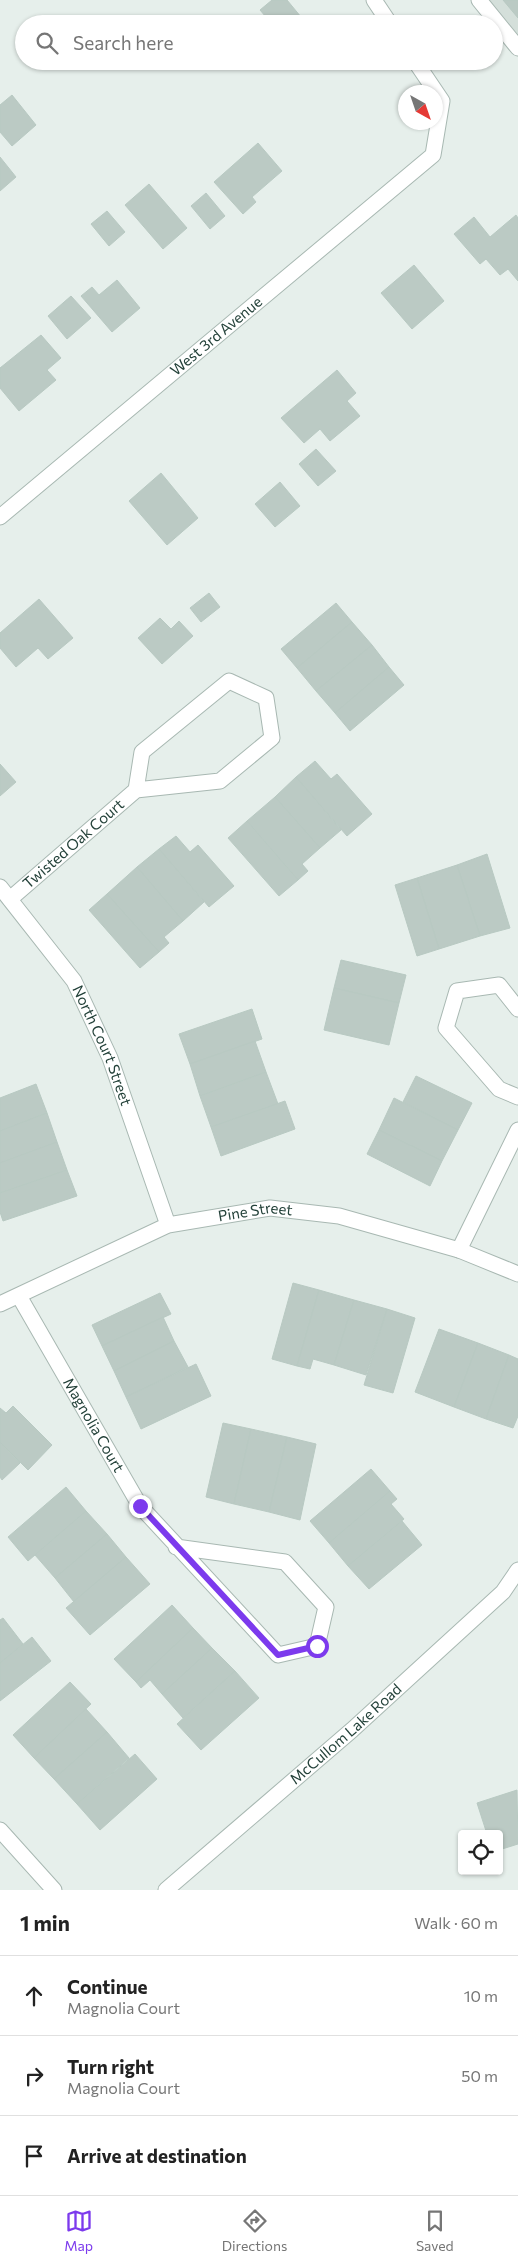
<!DOCTYPE html>
<meta charset="utf-8">
<style>
:root{--surface:#fff;--page:#f6f6f6;--text:#222;--muted:#767676;--line:#e0e0e0;--accent:#7c3aed}
body{margin:0;font-family:Commissioner,sans-serif;background:var(--page);color:var(--text)}
.controls{position:absolute;right:15px;bottom:15px;display:grid;overflow:hidden;border-radius:5px;box-shadow:0 1px 4px #0004}
.controls button{width:45px;height:45px;display:grid;place-items:center;padding:0;border:0;border-bottom:1px solid var(--line);background:var(--surface);color:var(--text);font:25px sans-serif}
.compass{position:absolute;left:398px;top:85px;width:45px;height:45px;border-radius:50%;background:var(--surface);box-shadow:0 1px 4px #0004;rotate:140deg}
.stop{position:absolute;width:15px;height:15px;margin:-11px;border:4px solid #7c3aed;border-radius:50%;background:#fff}
.stop.end{background:#7c3aed;border-color:#fff;box-shadow:0 1px 5px #0008}
.list{margin:0;padding:0;list-style:none}
h2{display:flex;justify-content:space-between;align-items:center;height:65px;margin:0;padding:0 20px;font-size:21px}
h2 small{font-size:16px;font-weight:400;color:var(--muted)}
.list li{display:grid;grid-template-columns:32px 1fr auto;gap:15px;align-items:center;box-sizing:border-box;height:80px;padding:0 20px;border-top:1px solid var(--line)}
.list b{display:block;font-size:19px;white-space:nowrap}
.list p{margin:0;font-size:16px;white-space:nowrap;color:var(--muted)}
.list em{font-size:16px;font-style:normal;color:var(--muted)}
.icon{flex:none;width:28px;height:28px;fill:none;stroke:currentColor;stroke-width:2;stroke-linecap:round;stroke-linejoin:round}
.map{position:relative;flex:none;width:518px;height:1890px;overflow:hidden}
.search{position:absolute;background:var(--surface);box-shadow:0 1px 4px #0004;left:15px;right:15px;top:15px;height:55px;display:flex;align-items:center;gap:12px;box-sizing:border-box;padding:0 18px;border-radius:28px;color:var(--muted);font-size:19px}
.sheet{height:305px;background:var(--surface)}
nav{display:flex;justify-content:space-around;align-items:center;box-sizing:border-box;height:70px;border-top:1px solid var(--line);background:var(--surface);font-size:14px;color:var(--muted)}
nav a{display:grid;justify-items:center;gap:2px}
nav .on{color:var(--accent)}
.map>svg:first-child{display:block}
.built{fill:#d4dfda}
.building{fill:#bbcac4;stroke:#b8c9c2}
.lines{fill:none;stroke-linecap:round;stroke-linejoin:round}
.service-casing{stroke:#a8b8b2;stroke-width:17}
.minor-casing{stroke:#a8b8b2;stroke-width:17}
.tertiary-casing{stroke:#a8b8b2;stroke-width:17}
.service{stroke:#fff;stroke-width:15}
.minor{stroke:#fff;stroke-width:15}
.tertiary{stroke:#fff;stroke-width:15}
.route{stroke:#7c3aed;stroke-width:6}
.labels{text-anchor:middle;stroke-width:5;stroke-linejoin:round;paint-order:stroke}
.street-label{font-size:15px;fill:#24423a;stroke:#f7fbf9}
</style>
<div class="map">
<svg width="518" height="1890" viewBox="0 0 518 1890">
<rect width="100%" height="100%" fill="#e6efeb"/>
<!-- built -->
<path class="built" d="M477 0H518V51Z"/>
<!-- building -->
<g class="building">
<path d="M272 0H287L306 23 272 24 260 10Z"/>
<path d="M503 0H518V18Z"/>
<path d="M12 95 36 125 12 146 0 132V105Z"/>
<path d="M258 143 282 171 252 197 256 202 243 214 214 182Z"/>
<path d="M0 157 16 177 0 191Z"/>
<path d="M149 184 187 228 163 249 125 205Z"/>
<path d="M206 193 225 216 210 229 191 206Z"/>
<path d="M107 211 125 232 109 246 91 224Z"/>
<path d="M516 215 518 218V281L508 269 500 275 486 259 480 264 454 234 474 217 490 237Z"/>
<path d="M414 265 444 301 412 329 381 293Z"/>
<path d="M117 280 140 308 112 332 81 296 92 287 99 295Z"/>
<path d="M71 296 91 318 67 339 48 316Z"/>
<path d="M41 335 61 358 47 370 56 380 19 411 0 388V368Z"/>
<path d="M337 370 356 393 347 401 360 416 330 441 320 429 304 443 281 418Z"/>
<path d="M316 449 336 471 318 486 299 464Z"/>
<path d="M161 473 198 518 167 545 129 501Z"/>
<path d="M280 482 300 506 275 527 255 504Z"/>
<path d="M209 593 220 607 201 622 190 608Z"/>
<path d="M39 599 73 638 48 659 38 648 16 667 0 648V633Z"/>
<path d="M336 603 352 622 297 668 281 649Z"/>
<path d="M160 618 171 629 179 621 193 636 162 664 138 638Z"/>
<path d="M352 622 372 645 316 691 297 668Z"/>
<path d="M372 645 389 667 335 713 316 691Z"/>
<path d="M389 667 404 685 350 731 335 713Z"/>
<path d="M315 761 331 779 337 774 372 814 347 836 296 777Z"/>
<path d="M0 764 16 782 0 796Z"/>
<path d="M296 777 341 830 320 848 275 797Z"/>
<path d="M275 797 320 848 302 864 308 871 298 880 247 821Z"/>
<path d="M247 821 298 880 279 896 228 838Z"/>
<path d="M176 836 190 852 198 845 234 886 209 907 159 849Z"/>
<path d="M159 849 204 902 183 921 137 867Z"/>
<path d="M487 854 510 928 480 936 457 865Z"/>
<path d="M457 865 480 936 439 949 417 878Z"/>
<path d="M137 867 183 921 164 937 169 943 159 952 107 894Z"/>
<path d="M417 878 439 949 417 956 395 885Z"/>
<path d="M107 894 159 952 140 968 89 910Z"/>
<path d="M341 960 406 975 399 1003 334 988Z"/>
<path d="M334 988 399 1003 389 1045 324 1030Z"/>
<path d="M252 1009 262 1039 190 1064 179 1034Z"/>
<path d="M255 1041 266 1072 200 1096 190 1064Z"/>
<path d="M266 1072 278 1104 211 1127 200 1096Z"/>
<path d="M416 1076 472 1103 458 1130 403 1102Z"/>
<path d="M36 1084 47 1113 0 1131V1098Z"/>
<path d="M394 1098 458 1130 442 1161 379 1130Z"/>
<path d="M285 1101 295 1129 221 1156 211 1127Z"/>
<path d="M47 1113 57 1142 0 1163V1131Z"/>
<path d="M379 1130 442 1161 430 1186 367 1154Z"/>
<path d="M57 1142 67 1170 0 1193V1163Z"/>
<path d="M67 1170 77 1196 3 1221 0 1212V1193Z"/>
<path d="M293 1283 319 1290 297 1366 272 1359Z"/>
<path d="M319 1290 354 1300 334 1365 313 1359 310 1369 297 1366Z"/>
<path d="M160 1293 171 1314 102 1346 92 1325Z"/>
<path d="M354 1300 387 1309 366 1375 334 1365Z"/>
<path d="M387 1309 415 1318 393 1393 364 1385Z"/>
<path d="M163 1317 174 1341 114 1371 102 1346Z"/>
<path d="M439 1329 478 1343 454 1407 415 1392Z"/>
<path d="M174 1341 188 1367 126 1397 114 1371Z"/>
<path d="M478 1343 509 1355 486 1419 454 1407Z"/>
<path d="M509 1355 518 1359V1416L513 1428 486 1419Z"/>
<path d="M196 1364 211 1396 141 1429 126 1397Z"/>
<path d="M13 1406 52 1445 28 1470 0 1442V1408L6 1413Z"/>
<path d="M223 1423 251 1429 234 1504 206 1497Z"/>
<path d="M251 1429 287 1437 269 1512 234 1504Z"/>
<path d="M287 1437 316 1444 300 1520 269 1512Z"/>
<path d="M0 1442 20 1463 2 1480 0 1477Z"/>
<path d="M371 1469 390 1491 329 1543 310 1521Z"/>
<path d="M66 1487 86 1511 28 1561 8 1537Z"/>
<path d="M390 1491 397 1499 391 1504 404 1519 348 1566 329 1543Z"/>
<path d="M86 1511 107 1534 55 1578 35 1555Z"/>
<path d="M402 1521 422 1545 369 1589 348 1566Z"/>
<path d="M107 1534 126 1557 74 1602 55 1578Z"/>
<path d="M126 1557 150 1584 90 1635 66 1608Z"/>
<path d="M172 1605 193 1628 136 1682 114 1659Z"/>
<path d="M3 1618 23 1644 0 1663V1620Z"/>
<path d="M193 1628 212 1648 162 1694 150 1680 141 1688 136 1682Z"/>
<path d="M32 1637 51 1661 0 1701V1663Z"/>
<path d="M212 1648 235 1671 183 1718 162 1694Z"/>
<path d="M235 1671 259 1698 201 1750 177 1724Z"/>
<path d="M70 1682 91 1704 34 1758 13 1735Z"/>
<path d="M86 1709 107 1732 54 1779 34 1758Z"/>
<path d="M107 1732 129 1758 77 1804 54 1779Z"/>
<path d="M135 1754 157 1779 100 1830 77 1804Z"/>
<path d="M517 1790 518 1844 499 1850V1834H487L477 1803Z"/>
</g>
<g class="lines">
<defs>
<path id="service" d="M479 0 518 48"/>
<g id="minor">
<path d="M374 0 390 24"/>
<path id="s1" d="M0 517 433 155 442 101 415 61"/>
<path id="s2" d="M0 887 74 981 110 1058 168 1225"/>
<path id="s3" d="M10 899 136 790 220 781 272 738 266 698 229 681 142 752 136 790"/>
<path d="M518 1009 499 985 457 991 446 1028 499 1089 518 1097"/>
<path d="M459 1250 518 1130"/>
<path id="s4" d="M19 1296 140 1506 278 1655 317 1646 326 1607 285 1562 176 1547"/>
<path id="s5" d="M0 1304 168 1225 270 1208 339 1216 459 1250 518 1274"/>
<path d="M0 1830 54 1890"/>
</g>
<g id="tertiary">
<path id="s6" d="M166 1890 352 1730 503 1592 518 1570"/>
</g>
</defs>
<!-- service casing -->
<use href="#service" class="service-casing"/>
<!-- minor casing -->
<use href="#minor" class="minor-casing"/>
<!-- tertiary casing -->
<use href="#tertiary" class="tertiary-casing"/>
<!-- service -->
<use href="#service" class="service"/>
<!-- minor -->
<use href="#minor" class="minor"/>
<!-- tertiary -->
<use href="#tertiary" class="tertiary"/>
</g>
<g class="lines">
<!-- route -->
<path class="route" d="M140 1506 278 1655 317 1646"/>
</g>
<g class="labels">
<!-- street labels -->
<g class="street-label">
<text dy="5" stroke="none"><textPath href="#s1" startOffset="282">West 3rd Avenue</textPath></text>
<text dy="5" stroke="none"><textPath href="#s3" startOffset="84">Twisted Oak Court</textPath></text>
<text dy="5" stroke="none"><textPath href="#s2" startOffset="190">North Court Street</textPath></text>
<text dy="5" stroke="none"><textPath href="#s5" startOffset="274">Pine Street</textPath></text>
<text dy="5" stroke="none"><textPath href="#s4" startOffset="149">Magnolia Court</textPath></text>
<text dy="5" stroke="none"><textPath href="#s6" startOffset="238">McCullom Lake Road</textPath></text>
</g>
</g>
</svg>
<div class="controls">
<button><svg class="icon" aria-label="locate" viewBox="0 0 24 24"><circle cx="12" cy="12" r="6"/><path d="M12 2v4M12 18v4M2 12h4M18 12h4"/></svg></button>
</div>
<svg class="compass" viewBox="-18 -18 36 36"><path d="M0-13l5 13h-10z" fill="#e53935"/><path d="M0 13l5-13h-10z" fill="#767676"/></svg>
<div class="stop" style="left:317px;top:1646px"></div>
<div class="stop end" style="left:140px;top:1506px"></div>
<div class="search"><svg class="icon" aria-label="search" viewBox="0 0 24 24"><circle cx="10" cy="10" r="6"/><path d="M15 15l6 6"/></svg>Search here</div>
</div>
<section class="sheet">
<h2>1 min<small>Walk · 60 m</small></h2>
<ul class="list">
<li><svg class="icon" aria-label="ahead" viewBox="0 0 24 24"><path d="M12 20V5M6 11l6-6 6 6"/></svg><div><b>Continue</b><p>Magnolia Court</p></div><em>10 m</em></li>
<li><svg class="icon" aria-label="right" viewBox="0 0 24 24"><path d="M7 20v-9h11M14 6l5 5-5 5"/></svg><div><b>Turn right</b><p>Magnolia Court</p></div><em>50 m</em></li>
<li><svg class="icon" aria-label="arrive" viewBox="0 0 24 24"><path d="M6 21V4h12l-3 4 3 4H6"/></svg><div><b>Arrive at destination</b></div></li>
</ul>
</section>
<nav>
<a class="on"><svg class="icon" aria-label="map" viewBox="0 0 24 24"><path d="M3 6l6-2 6 2 6-2v14l-6 2-6-2-6 2zM9 4v14M15 6v14"/></svg>Map</a>
<a><svg class="icon" aria-label="directions" viewBox="0 0 24 24"><path d="M12 3l9 9-9 9-9-9zM9 14v-3h6M13 9l2 2-2 2"/></svg>Directions</a>
<a><svg class="icon" aria-label="saved" viewBox="0 0 24 24"><path d="M7 4h10v16l-5-4-5 4z"/></svg>Saved</a>
</nav>
